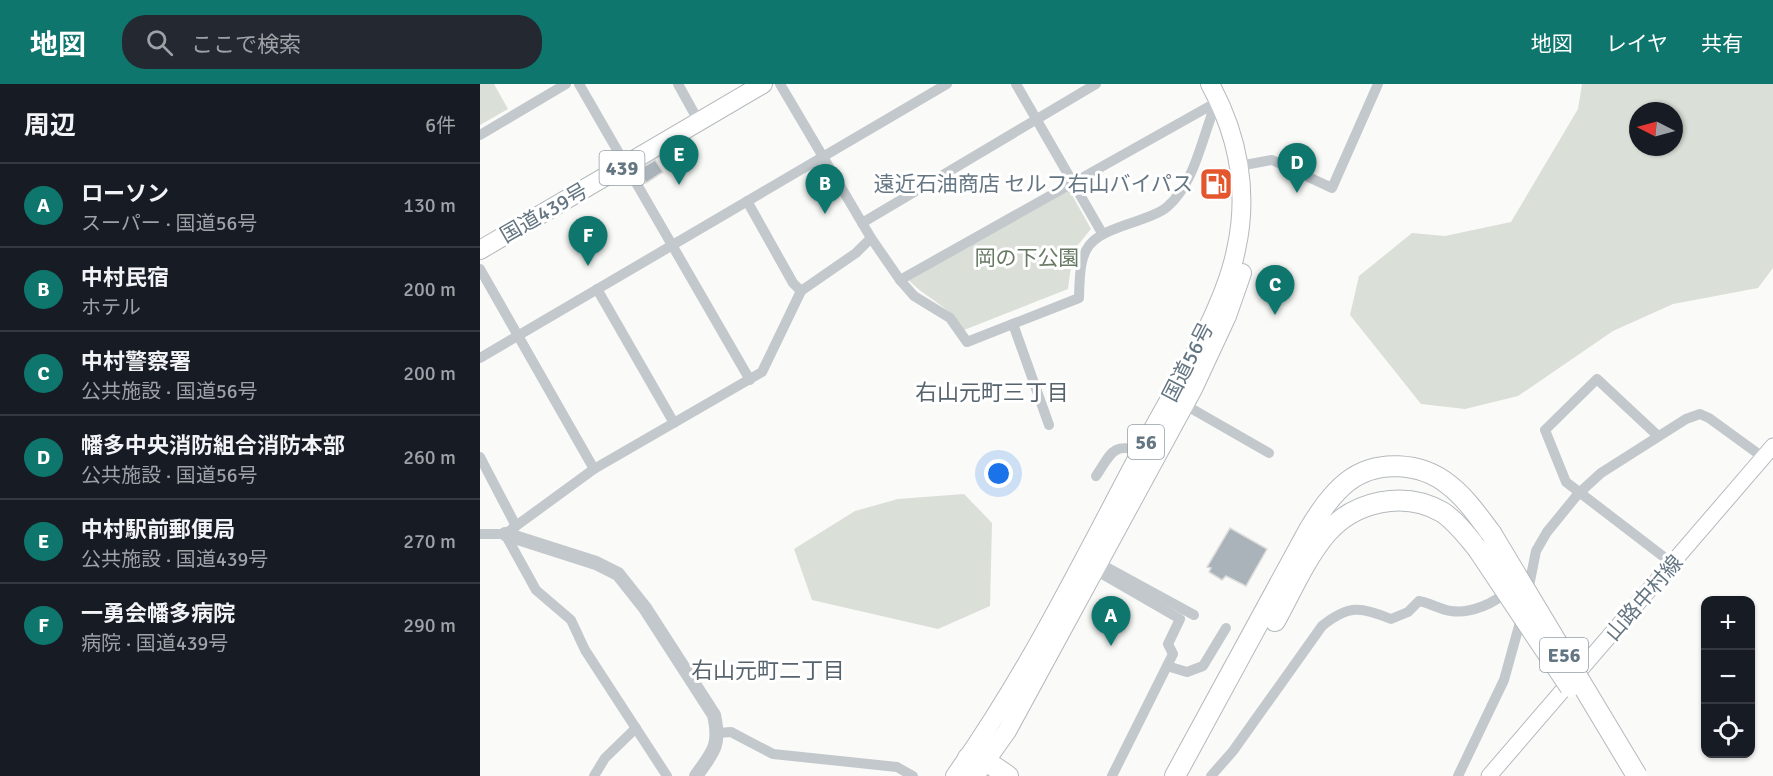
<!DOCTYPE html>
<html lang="ja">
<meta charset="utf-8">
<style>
:root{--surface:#171b24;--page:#242831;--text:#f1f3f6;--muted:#9ea1a6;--line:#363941;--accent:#0f766e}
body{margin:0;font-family:Signika,"Noto Sans JP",sans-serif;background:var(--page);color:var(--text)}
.controls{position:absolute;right:18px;bottom:18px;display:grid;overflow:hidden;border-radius:12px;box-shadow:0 2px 4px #0004}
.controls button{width:54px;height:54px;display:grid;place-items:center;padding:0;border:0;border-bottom:2px solid var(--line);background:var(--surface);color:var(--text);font:30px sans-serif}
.compass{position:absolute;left:1149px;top:18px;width:54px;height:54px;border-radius:50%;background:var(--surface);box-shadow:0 2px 4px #0004;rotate:276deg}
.you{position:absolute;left:519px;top:390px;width:21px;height:21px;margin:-15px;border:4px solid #fff;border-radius:50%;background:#1a73e8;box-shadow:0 0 0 9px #1a73e833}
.badge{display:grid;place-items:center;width:39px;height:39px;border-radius:50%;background:var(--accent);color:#fff;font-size:20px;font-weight:700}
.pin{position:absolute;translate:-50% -50px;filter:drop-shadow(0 2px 3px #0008)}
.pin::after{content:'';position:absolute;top:32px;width:21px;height:18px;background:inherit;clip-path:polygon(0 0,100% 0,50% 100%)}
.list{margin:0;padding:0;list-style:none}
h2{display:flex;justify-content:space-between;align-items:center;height:78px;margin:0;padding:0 24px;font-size:26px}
h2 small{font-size:20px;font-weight:400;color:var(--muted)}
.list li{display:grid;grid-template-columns:39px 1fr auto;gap:18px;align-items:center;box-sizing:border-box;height:84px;padding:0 24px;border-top:2px solid var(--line)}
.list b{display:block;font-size:22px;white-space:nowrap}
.list p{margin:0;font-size:20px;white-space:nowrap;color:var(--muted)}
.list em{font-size:20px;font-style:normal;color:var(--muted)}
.icon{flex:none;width:33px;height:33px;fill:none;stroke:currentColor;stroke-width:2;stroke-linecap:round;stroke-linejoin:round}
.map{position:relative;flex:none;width:1293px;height:692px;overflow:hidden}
header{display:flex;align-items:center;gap:36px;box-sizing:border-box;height:84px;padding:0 30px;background:var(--accent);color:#fff}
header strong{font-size:28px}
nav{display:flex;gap:33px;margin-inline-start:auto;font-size:21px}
.search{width:420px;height:54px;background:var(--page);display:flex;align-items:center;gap:15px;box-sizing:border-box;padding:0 21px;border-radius:24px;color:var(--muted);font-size:22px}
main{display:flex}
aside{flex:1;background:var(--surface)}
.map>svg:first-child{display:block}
.green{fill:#dadfd7;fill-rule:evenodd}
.building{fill:#aab3b9;stroke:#dcdcda;stroke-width:1.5}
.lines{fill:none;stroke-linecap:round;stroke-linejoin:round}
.secondary-casing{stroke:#b3babf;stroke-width:17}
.trunk-casing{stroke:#b4b9bd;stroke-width:20}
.motorway-casing{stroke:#b4b9bd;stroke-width:22}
.minor{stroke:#c3c8cc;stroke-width:10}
.tertiary{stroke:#c3c8cc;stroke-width:14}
.secondary{stroke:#fff;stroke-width:15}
.trunk{stroke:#fff;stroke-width:18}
.motorway{stroke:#fff;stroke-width:20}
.motorway-bridge-casing{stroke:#b4b9bd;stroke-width:22;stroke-linecap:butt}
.motorway-bridge{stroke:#fff;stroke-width:20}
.labels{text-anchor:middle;stroke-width:6;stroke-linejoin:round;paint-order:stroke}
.shield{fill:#fff;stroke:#939fa8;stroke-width:1.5}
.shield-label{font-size:20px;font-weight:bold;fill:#657683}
.poi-label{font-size:21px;fill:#657683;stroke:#fff;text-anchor:end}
.street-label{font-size:21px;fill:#657683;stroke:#fff}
.park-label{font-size:21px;fill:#687a64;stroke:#fff}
.neighbourhood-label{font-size:22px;fill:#57646e;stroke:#fff}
</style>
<header>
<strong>地図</strong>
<div class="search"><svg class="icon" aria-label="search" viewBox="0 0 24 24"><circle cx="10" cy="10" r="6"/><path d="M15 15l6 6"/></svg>ここで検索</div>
<nav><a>地図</a><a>レイヤ</a><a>共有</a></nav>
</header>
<main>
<aside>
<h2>周辺<small>6件</small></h2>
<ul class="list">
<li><span class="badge">A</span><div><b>ローソン</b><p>スーパー · 国道56号</p></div><em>130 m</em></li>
<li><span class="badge">B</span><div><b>中村民宿</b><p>ホテル</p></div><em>200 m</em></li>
<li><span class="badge">C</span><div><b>中村警察署</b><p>公共施設 · 国道56号</p></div><em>200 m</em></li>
<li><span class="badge">D</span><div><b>幡多中央消防組合消防本部</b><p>公共施設 · 国道56号</p></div><em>260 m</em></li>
<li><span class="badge">E</span><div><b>中村駅前郵便局</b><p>公共施設 · 国道439号</p></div><em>270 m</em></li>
<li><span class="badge">F</span><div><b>一勇会幡多病院</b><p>病院 · 国道439号</p></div><em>290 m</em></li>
</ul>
</aside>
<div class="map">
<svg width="1293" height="692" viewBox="0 0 1293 692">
<rect width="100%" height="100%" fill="#fafaf8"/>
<!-- green -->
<g class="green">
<path d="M0 0H14L28 25 0 41Z"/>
<path d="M1102 0H1293V184L1278 204 1193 220 1133 247 1038 312 985 325 941 320 870 231 879 192 932 149 965 152 1031 138 1098 25ZM1158 27H1194V63H1158Z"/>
<path d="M587 102 611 145 593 167 588 205 484 246C468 220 445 215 426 193Z"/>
<path d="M484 410 512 439 510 522 458 545 332 516 314 465 375 427 418 415Z"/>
</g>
<!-- building -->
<g class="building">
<path d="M175 76 183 88 166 99 158 86Z"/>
<path d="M750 444 787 465 766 502 746 492 742 496 729 488 731 484 727 483Z"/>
</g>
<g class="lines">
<defs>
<path id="secondary" d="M1009 692 1293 362"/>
<g id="trunk">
<path d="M0 166 283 0"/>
<path d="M475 692C550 587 607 468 668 354 697 300 744 226 756 166 769 108 758 51 730 0"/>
<path d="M495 692 527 647 713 305 747 232 762 189"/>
</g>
<g id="motorway">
<path d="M795 537C811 508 825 475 846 450 874 417 924 406 962 428 976 437 986 451 997 464"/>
<path d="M488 674 506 677 528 692"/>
<path d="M695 692 830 444C840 428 851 411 867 398 896 375 941 378 969 401 986 414 998 432 1011 449"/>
</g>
</defs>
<!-- secondary casing -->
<use href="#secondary" class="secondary-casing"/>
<!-- trunk casing -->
<use href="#trunk" class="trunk-casing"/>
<!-- motorway casing -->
<use href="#motorway" class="motorway-casing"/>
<!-- minor -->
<g class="minor">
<path d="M99 0 270 296"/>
<path d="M198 0 219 38"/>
<path d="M300 0 391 154 420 196 434 212 470 234 487 258 599 214C600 159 606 154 657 137 667 133 679 130 687 123 712 102 720 63 731 33L733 20"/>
<path d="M536 0 622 149"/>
<path d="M0 51 86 0"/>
<path d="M759 82 792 76 852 104 898 0"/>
<path d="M267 117 313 199 321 207"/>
<path d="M382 139 616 0"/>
<path d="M0 185 114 385"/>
<path d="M420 196 737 18"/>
<path d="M117 205 194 339"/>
<path d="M533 240 569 341"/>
<path d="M0 274 467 0"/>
<path d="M700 318 789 369"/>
<path d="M1177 351 1117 295 1065 346 1086 398 1193 480"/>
<path d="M0 373 36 442"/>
<path d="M616 392C631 370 632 358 661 367"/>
<path d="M0 450H25L114 385 282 288 321 207 376 169 391 154"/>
<path d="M25 450 56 506 91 536 105 566 187 692"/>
<path d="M615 477 714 531"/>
<path d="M610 483 700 535 688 560 693 570 632 692"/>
<path d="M1048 507 1056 467 1067 448 1098 410 1121 389 1206 335 1220 330 1229 334 1284 374"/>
<path d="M687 582 707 588 723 582 746 544"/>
<path d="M238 649 251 648 293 670 417 683 433 692"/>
<path d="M114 692 125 674 156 644"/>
<path d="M731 692 753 667 842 542C868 521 880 522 911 535L928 528 939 517C950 519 961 526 971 527 990 530 1016 519 1028 506"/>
<path d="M978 692 1024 596 1042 531"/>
</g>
<!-- tertiary -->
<path class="tertiary" d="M25 450 116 479 138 490 165 524 234 631C241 662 233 668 216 692"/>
<!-- secondary -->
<use href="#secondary" class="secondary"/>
<!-- trunk -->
<use href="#trunk" class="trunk"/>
<!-- motorway -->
<use href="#motorway" class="motorway"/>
<defs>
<g id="motorway-bridge">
<path d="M1011 449 1157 692"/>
<path d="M997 464 1090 603"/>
</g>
</defs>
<!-- motorway-bridge casing -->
<use href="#motorway-bridge" class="motorway-bridge-casing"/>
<!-- motorway-bridge -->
<use href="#motorway-bridge" class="motorway-bridge"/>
</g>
<!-- icons -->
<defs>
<symbol id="fuel-square" viewBox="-11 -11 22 22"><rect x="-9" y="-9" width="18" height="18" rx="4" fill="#e4572e" stroke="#fff"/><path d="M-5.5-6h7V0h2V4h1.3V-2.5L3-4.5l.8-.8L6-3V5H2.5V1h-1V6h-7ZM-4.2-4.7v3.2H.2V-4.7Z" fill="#fff"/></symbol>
</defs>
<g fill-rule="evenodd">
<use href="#fuel-square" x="717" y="81" width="38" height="38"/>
</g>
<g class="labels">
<!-- shield labels -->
<g class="shield">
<rect x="119.5" y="67" width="45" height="34" rx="4.5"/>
<rect x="648" y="341" width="36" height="34" rx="4.5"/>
<rect x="1060" y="554" width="48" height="34" rx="4.5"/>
</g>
<g class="shield-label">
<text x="142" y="91">439</text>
<text x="666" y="365">56</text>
<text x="1084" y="578">E56</text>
</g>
<!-- poi labels -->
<g class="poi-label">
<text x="713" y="107">遠近石油商店 セルフ右山バイパス</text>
</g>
<!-- street labels -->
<g class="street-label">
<text transform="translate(64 129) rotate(-30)" y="7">国道439号</text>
<text transform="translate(708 278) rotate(-63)" y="7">国道56号</text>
<text transform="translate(1164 514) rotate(-49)" y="7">山路中村線</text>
</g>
<!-- park labels -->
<g class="park-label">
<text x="547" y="181">岡の下公園</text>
</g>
<!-- neighbourhood labels -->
<g class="neighbourhood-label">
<text x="512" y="316">右山元町三丁目</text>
<text x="288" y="594">右山元町二丁目</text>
</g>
</g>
</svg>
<div class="controls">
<button>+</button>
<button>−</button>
<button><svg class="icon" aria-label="locate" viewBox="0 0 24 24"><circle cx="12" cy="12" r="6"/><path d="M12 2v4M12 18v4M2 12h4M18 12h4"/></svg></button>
</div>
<svg class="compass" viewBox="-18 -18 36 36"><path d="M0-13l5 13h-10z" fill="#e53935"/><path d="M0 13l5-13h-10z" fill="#9ea1a6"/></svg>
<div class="you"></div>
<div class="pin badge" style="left:631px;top:562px">A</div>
<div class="pin badge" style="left:345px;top:130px">B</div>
<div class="pin badge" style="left:795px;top:231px">C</div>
<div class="pin badge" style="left:817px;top:109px">D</div>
<div class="pin badge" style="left:199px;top:101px">E</div>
<div class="pin badge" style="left:108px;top:182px">F</div>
</div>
</main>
